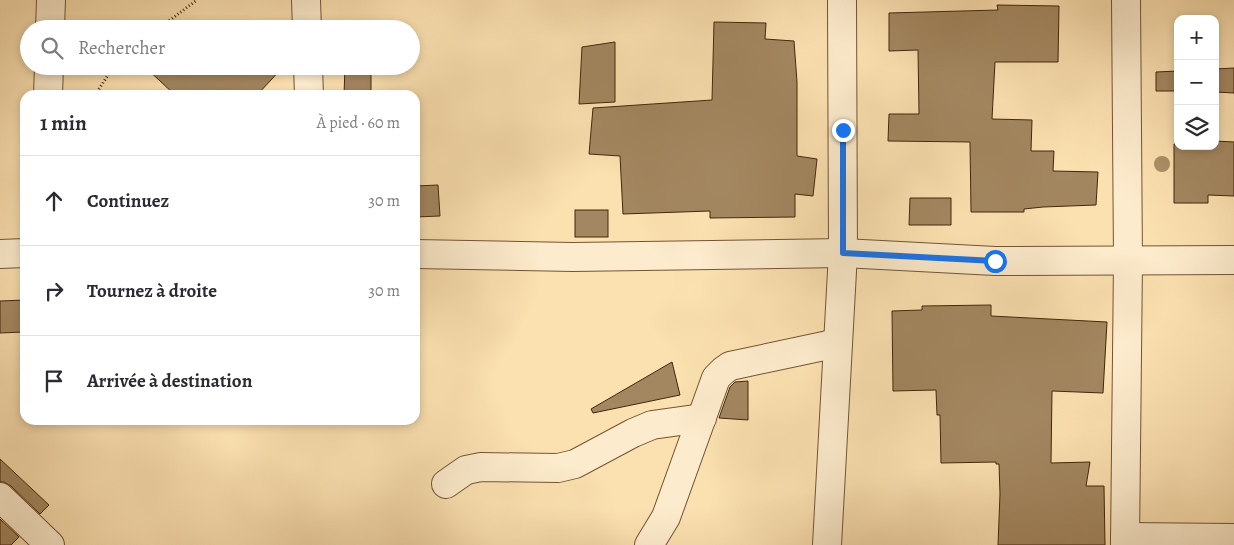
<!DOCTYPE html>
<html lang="fr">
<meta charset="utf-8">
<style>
:root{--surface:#fff;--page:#f2f2f3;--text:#2b2b33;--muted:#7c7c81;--line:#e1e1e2}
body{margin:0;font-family:Alegreya,serif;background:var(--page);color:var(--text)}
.controls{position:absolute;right:15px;top:15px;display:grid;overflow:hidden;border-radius:10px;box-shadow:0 2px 8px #0003}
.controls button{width:45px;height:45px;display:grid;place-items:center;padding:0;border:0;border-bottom:1px solid var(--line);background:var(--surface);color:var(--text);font:25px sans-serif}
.stop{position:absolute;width:15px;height:15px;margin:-11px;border:4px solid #1a73e8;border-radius:50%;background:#fff}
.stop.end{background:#1a73e8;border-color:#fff;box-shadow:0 1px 5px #0008}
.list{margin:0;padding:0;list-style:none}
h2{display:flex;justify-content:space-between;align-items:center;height:65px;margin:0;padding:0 20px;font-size:21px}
h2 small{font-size:16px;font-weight:400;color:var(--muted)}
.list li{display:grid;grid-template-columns:32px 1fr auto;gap:15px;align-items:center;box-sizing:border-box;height:90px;padding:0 20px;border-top:1px solid var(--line)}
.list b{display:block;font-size:19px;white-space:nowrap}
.list em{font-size:16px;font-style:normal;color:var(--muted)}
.icon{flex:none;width:28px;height:28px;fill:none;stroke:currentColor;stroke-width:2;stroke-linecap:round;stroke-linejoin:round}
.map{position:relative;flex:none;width:1234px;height:545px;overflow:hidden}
.search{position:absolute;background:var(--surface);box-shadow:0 2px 8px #0003;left:20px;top:20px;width:400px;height:55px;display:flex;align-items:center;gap:12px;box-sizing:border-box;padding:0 18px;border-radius:28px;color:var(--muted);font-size:19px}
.panel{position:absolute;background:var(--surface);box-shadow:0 2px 8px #0003;left:20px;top:90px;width:400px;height:335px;border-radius:15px}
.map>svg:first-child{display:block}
.building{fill:#a38760;stroke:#44270a}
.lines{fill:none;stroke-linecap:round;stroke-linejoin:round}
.minor-casing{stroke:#725534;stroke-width:30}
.path{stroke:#44270a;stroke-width:3;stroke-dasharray:1 2.5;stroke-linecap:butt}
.minor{stroke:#fcebcc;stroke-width:28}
.tree{fill:#ab9067}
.route{stroke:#1a73e8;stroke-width:6}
</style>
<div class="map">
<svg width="1234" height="545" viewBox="0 0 1234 545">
<rect width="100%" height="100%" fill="#fbe0b0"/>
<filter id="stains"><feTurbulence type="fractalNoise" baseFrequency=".004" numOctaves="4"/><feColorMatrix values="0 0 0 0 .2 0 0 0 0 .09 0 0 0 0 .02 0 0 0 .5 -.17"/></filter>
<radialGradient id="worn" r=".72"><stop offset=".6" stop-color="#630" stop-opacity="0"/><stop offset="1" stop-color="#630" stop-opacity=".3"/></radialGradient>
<!-- building -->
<g class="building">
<path d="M997 5 1059 6 1058 62H995L992 119 1032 120 1031 151H1054L1053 171 1098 172 1096 205 1043 207 1024 209V212H971L970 142 888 141 889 114H919L918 50 889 51V13L998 10Z"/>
<path d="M714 22 766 23 765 39 794 41 797 82V156L817 159 813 196 795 194V217L710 218V211L623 214 620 156 589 154 593 108 712 100Z"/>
<path d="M615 42V102L579 104 582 47Z"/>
<path d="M144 66H284L257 95H175Z"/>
<path d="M345 66H371V95H344Z"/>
<path d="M1234 68V93L1215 92V69Z"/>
<path d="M1178 71V91H1156V72Z"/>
<path d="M1215 141 1234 142V196L1208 195V203H1174V144L1178 143V146H1215Z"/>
<path d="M438 185 440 216 415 217V186Z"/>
<path d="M910 198H951V225H909Z"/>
<rect x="575" y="210" width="33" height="27"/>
<path d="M25 300V332L0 333V301Z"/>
<path d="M991 305V316L1107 322 1103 393 1052 391 1051 463 1090 462 1086 486H1104L1105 545H998L1000 494 999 464H996V462L941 463 940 415H937L936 390 893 391 892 311 922 310V306Z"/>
<path d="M672 362 680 395 593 413 591 409Z"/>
<path d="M748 381V420L719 418 730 387 735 382Z"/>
<path d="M0 459 49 505 40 514 11 486 4 482H0Z"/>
<path d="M0 519 19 537 11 545H0Z"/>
</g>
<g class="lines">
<defs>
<g id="minor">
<path d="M306 0 307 29"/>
<path d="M50 29 51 0"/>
<path d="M308 66 309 95"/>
<path d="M48 95 49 66"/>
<path d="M0 254 25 253"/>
<path d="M415 254 573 257 843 253 995 261 1234 260"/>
<path d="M446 484 466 470 481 467 558 468 575 464 633 433 652 425 702 418"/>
<path d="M0 497 50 545"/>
<path d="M1125 537 1234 538"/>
<path d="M649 545 666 517 716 378 723 371 730 366 838 343"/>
<path d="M827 545 843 253 842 0"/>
<path d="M1125 545 1128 260 1126 0"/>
</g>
</defs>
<!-- minor casing -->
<use href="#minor" class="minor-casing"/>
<!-- path -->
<g class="path">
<path d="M158 29 197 0"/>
<path d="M95 95 114 66"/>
</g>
<!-- minor -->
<use href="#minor" class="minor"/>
</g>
<!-- trees -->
<circle class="tree" cx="1162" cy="164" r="8"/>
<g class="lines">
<!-- route -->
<path class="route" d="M843 130V253L995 261"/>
</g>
<rect width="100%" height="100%" filter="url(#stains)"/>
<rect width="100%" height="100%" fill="url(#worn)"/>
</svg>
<div class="controls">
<button>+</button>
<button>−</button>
<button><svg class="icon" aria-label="layers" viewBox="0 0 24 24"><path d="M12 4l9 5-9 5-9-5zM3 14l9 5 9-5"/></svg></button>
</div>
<div class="stop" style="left:995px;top:261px"></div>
<div class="stop end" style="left:843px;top:130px"></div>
<div class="search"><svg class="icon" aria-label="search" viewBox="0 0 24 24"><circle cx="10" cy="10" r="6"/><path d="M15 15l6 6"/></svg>Rechercher</div>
<section class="panel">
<h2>1 min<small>À pied · 60 m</small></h2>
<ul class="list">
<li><svg class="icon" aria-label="ahead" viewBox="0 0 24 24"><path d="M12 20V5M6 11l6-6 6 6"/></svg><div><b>Continuez</b></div><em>30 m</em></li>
<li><svg class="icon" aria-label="right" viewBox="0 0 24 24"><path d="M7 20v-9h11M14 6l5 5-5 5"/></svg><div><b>Tournez à droite</b></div><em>30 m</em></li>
<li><svg class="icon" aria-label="arrive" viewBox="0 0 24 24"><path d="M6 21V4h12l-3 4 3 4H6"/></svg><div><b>Arrivée à destination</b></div></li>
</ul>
</section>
</div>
